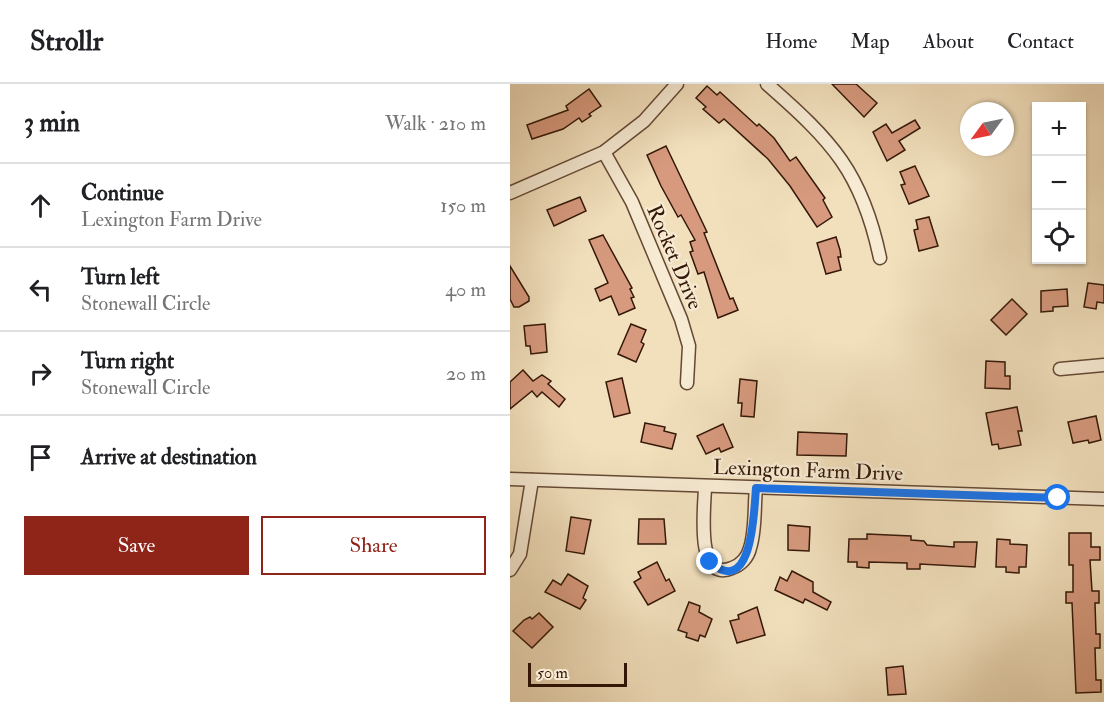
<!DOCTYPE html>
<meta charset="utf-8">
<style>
:root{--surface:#fff;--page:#f2f2f2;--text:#202124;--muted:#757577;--line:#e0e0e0;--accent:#8f2418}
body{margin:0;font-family:"IM FELL Double Pica",serif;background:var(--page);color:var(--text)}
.controls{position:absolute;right:18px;top:18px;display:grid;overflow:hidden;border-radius:0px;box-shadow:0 2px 4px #0004}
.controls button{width:54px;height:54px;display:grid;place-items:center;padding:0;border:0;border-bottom:2px solid var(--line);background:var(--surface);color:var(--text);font:30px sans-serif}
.compass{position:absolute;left:450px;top:18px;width:54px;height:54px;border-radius:50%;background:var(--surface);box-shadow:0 2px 4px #0004;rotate:237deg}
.scale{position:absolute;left:18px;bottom:15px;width:99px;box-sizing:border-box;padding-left:6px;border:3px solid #341707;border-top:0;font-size:16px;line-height:21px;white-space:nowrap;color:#341707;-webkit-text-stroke:4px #f7ebd4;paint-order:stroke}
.stop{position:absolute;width:18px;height:18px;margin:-14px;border:4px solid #1a73e8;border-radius:50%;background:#fff}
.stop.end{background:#1a73e8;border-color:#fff;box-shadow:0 2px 6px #0008}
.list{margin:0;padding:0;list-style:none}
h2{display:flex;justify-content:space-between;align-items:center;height:78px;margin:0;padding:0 24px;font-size:26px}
h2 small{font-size:20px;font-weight:400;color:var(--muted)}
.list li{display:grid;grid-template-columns:39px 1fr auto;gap:18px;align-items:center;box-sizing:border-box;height:84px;padding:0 24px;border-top:2px solid var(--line)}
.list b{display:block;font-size:22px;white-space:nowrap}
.list p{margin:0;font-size:20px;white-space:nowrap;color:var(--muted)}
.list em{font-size:20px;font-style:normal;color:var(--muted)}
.actions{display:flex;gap:12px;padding:18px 24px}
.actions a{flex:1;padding:14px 0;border:2px solid var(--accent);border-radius:0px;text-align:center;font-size:21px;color:var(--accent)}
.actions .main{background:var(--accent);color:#fff}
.icon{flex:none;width:33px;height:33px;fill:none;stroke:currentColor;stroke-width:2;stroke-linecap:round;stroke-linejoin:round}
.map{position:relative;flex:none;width:594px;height:618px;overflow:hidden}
header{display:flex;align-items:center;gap:36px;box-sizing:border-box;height:84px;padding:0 30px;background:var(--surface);border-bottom:2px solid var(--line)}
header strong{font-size:28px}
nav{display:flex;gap:33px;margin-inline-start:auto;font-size:21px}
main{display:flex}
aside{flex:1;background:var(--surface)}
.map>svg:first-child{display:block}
.building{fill:#d79a7e;stroke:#341707;stroke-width:1.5}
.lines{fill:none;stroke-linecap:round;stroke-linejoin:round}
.minor-casing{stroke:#644934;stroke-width:15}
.minor{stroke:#f7ebd4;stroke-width:12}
.route{stroke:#1a73e8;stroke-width:8}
.labels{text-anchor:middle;stroke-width:4.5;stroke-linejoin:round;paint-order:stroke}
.street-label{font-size:21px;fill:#341707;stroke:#f7ebd4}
</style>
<header>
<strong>Strollr</strong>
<nav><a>Home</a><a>Map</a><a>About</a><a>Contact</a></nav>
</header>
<main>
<aside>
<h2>3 min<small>Walk · 210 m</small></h2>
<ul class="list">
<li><svg class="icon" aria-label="ahead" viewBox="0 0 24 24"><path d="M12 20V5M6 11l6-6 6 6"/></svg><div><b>Continue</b><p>Lexington Farm Drive</p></div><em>150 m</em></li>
<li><svg class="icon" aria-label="left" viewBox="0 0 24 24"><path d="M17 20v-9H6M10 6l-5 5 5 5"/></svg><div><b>Turn left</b><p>Stonewall Circle</p></div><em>40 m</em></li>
<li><svg class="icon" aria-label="right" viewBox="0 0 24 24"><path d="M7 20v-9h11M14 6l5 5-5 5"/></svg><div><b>Turn right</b><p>Stonewall Circle</p></div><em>20 m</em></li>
<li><svg class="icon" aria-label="arrive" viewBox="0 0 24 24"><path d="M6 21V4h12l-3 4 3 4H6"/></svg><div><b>Arrive at destination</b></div></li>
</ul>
<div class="actions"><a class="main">Save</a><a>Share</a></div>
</aside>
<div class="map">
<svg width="594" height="618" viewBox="0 0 594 618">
<rect width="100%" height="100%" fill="#f2e0bd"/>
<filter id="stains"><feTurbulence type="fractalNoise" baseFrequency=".00333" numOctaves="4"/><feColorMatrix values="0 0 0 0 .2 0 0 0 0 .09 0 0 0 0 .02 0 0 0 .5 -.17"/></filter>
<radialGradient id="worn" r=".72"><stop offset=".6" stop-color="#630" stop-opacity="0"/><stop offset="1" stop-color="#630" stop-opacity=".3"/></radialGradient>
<!-- building -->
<g class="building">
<path d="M322 0H346L367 19 354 33Z"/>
<path d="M197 2 207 11 210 8 247 42 249 40 264 54 280 77 286 73 315 114 313 116 322 133 307 143 280 102 258 75 214 35 209 39 193 25 196 23 186 14Z"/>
<path d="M79 5 91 22 79 30 81 32 72 38 69 34 53 45 22 55 17 41 58 26 56 22Z"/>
<path d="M405 36 410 44 389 57 395 66 377 77 363 48 376 40 382 49Z"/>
<path d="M156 62 197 148 194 149 220 215 223 214 228 226 208 234 194 188 188 190 180 168 183 167 180 158 185 156 171 131 168 133 151 102 137 71Z"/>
<path d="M405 82 419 112 399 120 391 101 395 100 390 88Z"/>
<path d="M70 113 76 127 44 142 37 126Z"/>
<path d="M419 133 428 162 409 167 404 146 408 145 406 136Z"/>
<path d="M93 151 122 204 120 205 124 213 121 214 125 224 109 231 101 212 90 217 85 205 98 199 79 156Z"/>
<path d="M326 153 330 166 331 173H328L331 186 316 190 307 159Z"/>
<path d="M0 182 19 213V217L9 223H4L0 215Z"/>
<path d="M578 199 594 201V219L587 218 586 225 574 223Z"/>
<path d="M557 205 558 222 543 223V227L531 228V207Z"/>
<path d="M502 215 517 230 496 251 481 236Z"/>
<path d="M35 240 37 268 21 270 20 262H16L14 242Z"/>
<path d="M121 240 136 246 131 258 134 260 126 278 108 270Z"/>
<path d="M476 277 495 278V292H500V305L475 304Z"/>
<path d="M13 286 23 297 32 291 41 297 38 300 55 315 49 323 32 308 27 313 22 307 0 325V298Z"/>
<path d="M112 294 120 329 104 333 96 298Z"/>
<path d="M230 295 247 297 244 333 231 332 232 319H228Z"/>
<path d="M507 323 512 347H508L511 361 489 365 488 360 482 361 476 329Z"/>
<path d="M586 332 591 356 579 359 578 356 563 359 558 338Z"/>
<path d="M135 339 155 343 154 347 166 350 162 365 131 358Z"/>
<path d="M213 340 223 363 211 368 209 364 196 370 187 352Z"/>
<path d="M288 348 337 350 336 372 287 371Z"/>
<path d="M61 433 81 436 74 470 56 467Z"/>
<path d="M129 435H154L156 460H128Z"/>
<path d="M278 441 300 443 299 467 278 466Z"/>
<path d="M559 449H581V463H590V476H580L582 507H589V519H585L586 550H590V564H585L586 596H591V608L566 609 562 519H556V508H563V481H559Z"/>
<path d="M357 450 401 452V456L414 457 417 461 444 463V458H467L465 483 410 480V485H397V479L359 478V484L347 483V478H338L339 455H357Z"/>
<path d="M487 455 500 456V460L517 461 516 483H509V489L496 488V483H486Z"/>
<path d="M147 478 156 497 159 495 165 507 138 521 124 498 131 494 128 488Z"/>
<path d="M282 487 303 498V508L321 518 317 526 295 515 293 519 265 506 270 493 277 497Z"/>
<path d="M58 490 78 502 73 514 76 516 70 525 35 508 43 496 51 501Z"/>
<path d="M179 518 190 522 189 528 202 535 195 553 190 551 188 557 176 553 177 549 168 546Z"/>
<path d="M247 523 255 551 227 559 220 537 229 535 228 531Z"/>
<path d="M29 529 43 543 22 564 3 547 14 536 20 533 22 535Z"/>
<path d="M393 582 396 610 378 611 376 584Z"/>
</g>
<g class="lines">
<defs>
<g id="minor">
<path d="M257 0C322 57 352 88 370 174"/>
<path d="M94 68 122 118 171 235 179 262 177 299"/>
<path d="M0 109 94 68 134 37 167 0"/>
<path d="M550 285 594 281"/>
<path d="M0 395 594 415"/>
<path d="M195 402C195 420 184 500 222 484 231 481 238 473 240 464 246 446 244 422 246 404"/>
<path d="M0 486 10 470 22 396"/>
</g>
</defs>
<!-- minor casing -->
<use href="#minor" class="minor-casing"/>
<!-- minor -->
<use href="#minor" class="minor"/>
</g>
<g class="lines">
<!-- route -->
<path class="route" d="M200 478C243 516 244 425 246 404L548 414"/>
</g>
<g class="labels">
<!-- street labels -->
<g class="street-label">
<text transform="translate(165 173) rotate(67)" y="7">Rocket Drive</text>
<text transform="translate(298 386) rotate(2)" y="7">Lexington Farm Drive</text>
</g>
</g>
<rect width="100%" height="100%" filter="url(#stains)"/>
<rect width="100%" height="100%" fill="url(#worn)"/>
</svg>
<div class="controls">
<button>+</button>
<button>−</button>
<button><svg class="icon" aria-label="locate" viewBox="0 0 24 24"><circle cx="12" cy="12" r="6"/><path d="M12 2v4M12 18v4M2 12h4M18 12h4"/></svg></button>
</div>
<svg class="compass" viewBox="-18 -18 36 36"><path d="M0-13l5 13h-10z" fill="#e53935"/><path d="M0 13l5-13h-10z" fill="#757577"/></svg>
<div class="scale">50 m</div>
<div class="stop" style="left:548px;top:414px"></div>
<div class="stop end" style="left:200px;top:478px"></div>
</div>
</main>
